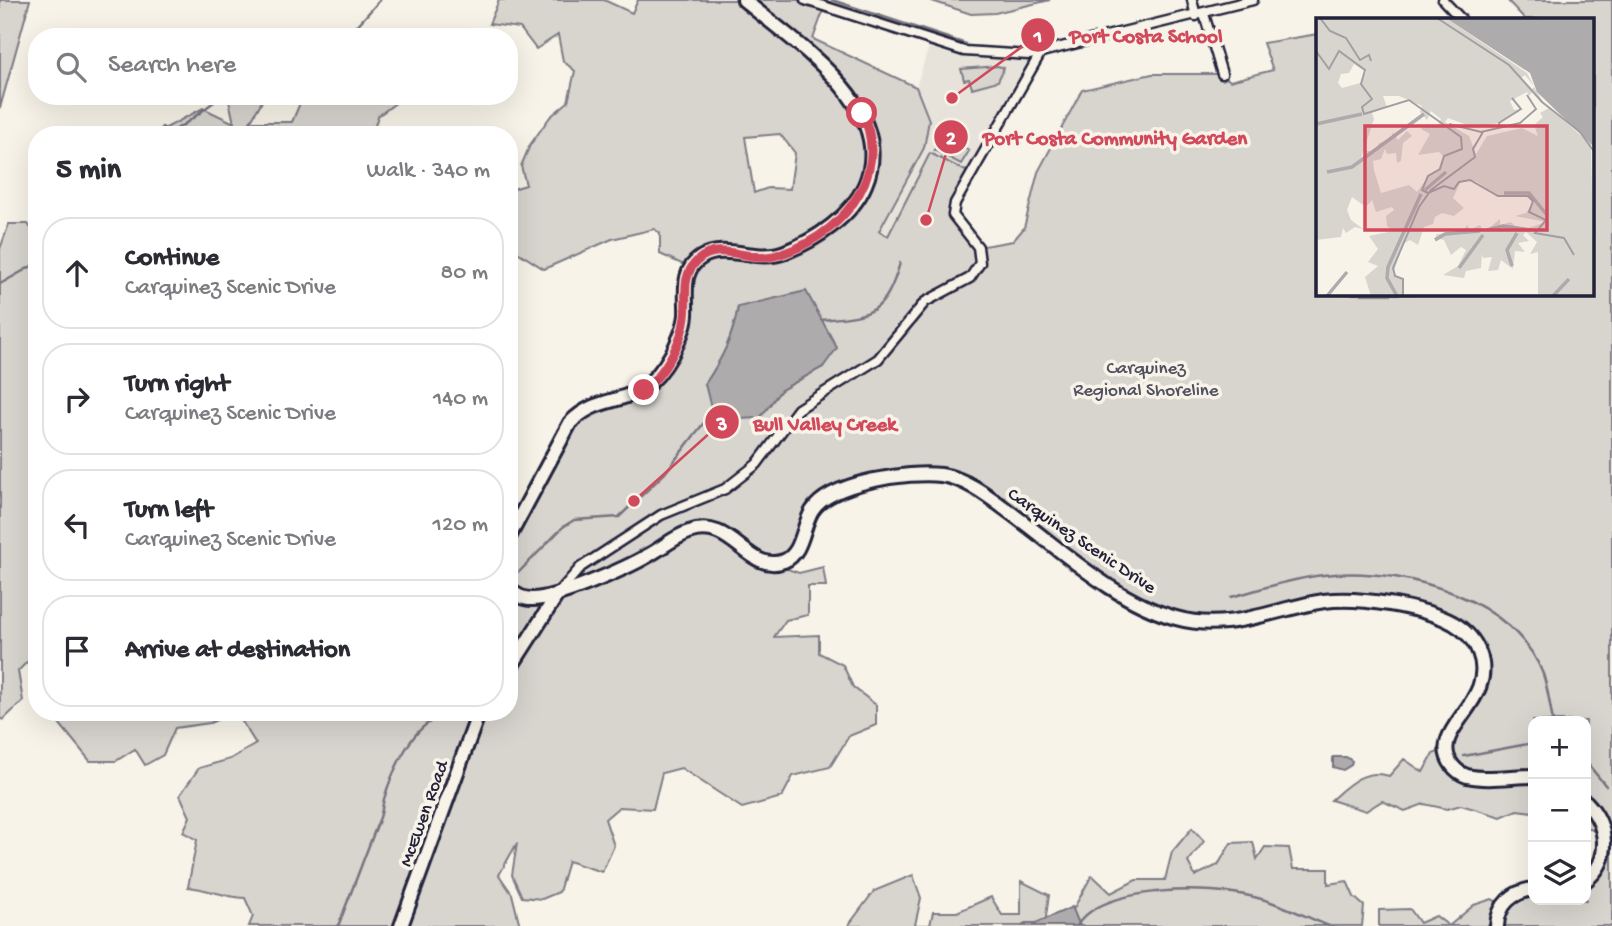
<!DOCTYPE html>
<meta charset="utf-8">
<style>
:root{--surface:#fff;--page:#f7f7f7;--text:#2b2b33;--muted:#7c7c81;--line:#e1e1e2}
body{margin:0;font-family:"Gochi Hand",sans-serif;background:var(--page);color:var(--text)}
.controls{position:absolute;right:21px;bottom:21px;display:grid;overflow:hidden;border-radius:14px;box-shadow:0 7px 28px #0002}
.controls button{width:63px;height:63px;display:grid;place-items:center;padding:0;border:0;border-bottom:2px solid var(--line);background:var(--surface);color:var(--text);font:35px sans-serif}
.stop{position:absolute;width:21px;height:21px;margin:-16px;border:5px solid #d1495b;border-radius:50%;background:#fff}
.stop.end{background:#d1495b;border-color:#fff;box-shadow:0 2px 7px #0008}
.list{margin:0;padding:0;list-style:none}
h2{display:flex;justify-content:space-between;align-items:center;height:91px;margin:0;padding:0 28px;font-size:30px}
h2 small{font-size:23px;font-weight:400;color:var(--muted)}
.list li{display:grid;grid-template-columns:46px 1fr auto;gap:21px;align-items:center;box-sizing:border-box;height:112px;margin:0 14px 14px;padding:0 14px;border:2px solid var(--line);border-radius:28px}
.list b{display:block;font-size:26px;white-space:nowrap}
.list p{margin:0;font-size:23px;white-space:nowrap;color:var(--muted)}
.list em{font-size:23px;font-style:normal;color:var(--muted)}
.icon{flex:none;width:38px;height:38px;fill:none;stroke:currentColor;stroke-width:2;stroke-linecap:round;stroke-linejoin:round}
.map{position:relative;flex:none;width:1612px;height:926px;overflow:hidden}
.search{position:absolute;background:var(--surface);box-shadow:0 7px 28px #0002;left:28px;top:28px;width:490px;height:77px;display:flex;align-items:center;gap:18px;box-sizing:border-box;padding:0 24px;border-radius:28px;color:var(--muted);font-size:26px}
.panel{position:absolute;background:var(--surface);box-shadow:0 7px 28px #0002;left:28px;top:126px;width:490px;height:595px;border-radius:28px}
.map>svg:first-child{display:block}
.built{fill:#e7e3db}
.green{fill:#d8d5cf;stroke:#7d7c85;stroke-width:2;fill-rule:evenodd}
.water{fill:#aeabad;stroke:#76747f;stroke-width:2}
.lines{fill:none;stroke-linecap:round;stroke-linejoin:round}
.stream{stroke:#76747f;stroke-width:2.5}
.street-casing{stroke:#22223b;stroke-width:13}
.secondary-casing{stroke:#22223b;stroke-width:18}
.street{stroke:#f7f3e8;stroke-width:8}
.secondary{stroke:#f7f3e8;stroke-width:12}
.route{stroke:#d1495b;stroke-width:9}
.labels{text-anchor:middle;stroke-width:7;stroke-linejoin:round;paint-order:stroke}
.park-label{font-size:19px;fill:#504f60;stroke:#f7f3e8}
.street-label{font-size:19px;fill:#22223b;stroke:#f7f3e8}
.inset-river{fill:none;stroke:#aeabad;stroke-width:3.5}
.inset-road{fill:none;stroke:#a29fa3;stroke-width:2}
.view{fill:#d1495b;fill-opacity:0.15;stroke:#d1495b;stroke-width:3.5}
.inset-edge{fill:none;stroke:#22223b;stroke-width:3.5}
.leader{fill:none;stroke:#d1495b;stroke-width:2.5}
.callout-dot{fill:#d1495b;stroke:#f7f3e8;stroke-width:2.5}
.mark-label{font-size:21px;text-anchor:middle;font-weight:bold;fill:#fff}
.callout-label{font-size:21px;text-anchor:middle;font-weight:bold;fill:#d1495b;stroke:#f7f3e8;stroke-width:7;stroke-linejoin:round;paint-order:stroke}
</style>
<div class="map">
<svg width="1612" height="926" viewBox="0 0 1612 926">
<rect width="100%" height="100%" fill="#f7f3e8"/>
<filter id="ink" filterUnits="userSpaceOnUse"><feTurbulence type="fractalNoise" baseFrequency=".0143" numOctaves="2"/><feDisplacementMap in="SourceGraphic" scale="14" xChannelSelector="R" yChannelSelector="G"/><feConvolveMatrix kernelMatrix="1 2 1 2 8 2 1 2 1" color-interpolation-filters="sRGB"/></filter>
<g filter="url(#ink)">
<!-- built -->
<path class="built" d="M931 40 964 51 1040 54 955 203 941 266 879 231 929 120 916 87Z"/>
<!-- green -->
<g class="green">
<path d="M0 0H30L0 108Z"/>
<path d="M499 0H604L632 13 638 0H805L825 6 813 39 916 87 929 120 924 148 879 231 888 236 930 153 972 174 953 215 978 247 1013 241 1024 228 1038 172 1082 90 1152 74H1222L1230 81 1273 70 1263 43 1318 34V294H1593V19H1525L1507 0H1612V926H1379V910L1410 909 1420 923 1436 916 1449 926 1474 905 1492 899 1503 905 1533 889V900H1586V880L1606 837 1586 827V721H1533V812L1517 810 1501 817 1461 805 1447 809 1424 804 1405 811 1382 801 1366 811 1331 800C1349 784 1365 768 1389 776L1404 759 1423 772 1433 754 1446 749 1474 701 1481 656 1451 622 1350 600 1228 624 1142 605 973 487 918 475 825 497 796 550 770 563 799 573 823 567 826 586H808V615L786 620 774 637 819 635V653L843 665 853 687 876 705V725L849 736 830 767 793 776 782 797 742 808 681 768 662 773 653 809 619 807 605 819 614 846 602 872 568 861 559 892 542 899 522 897 512 875 517 843 499 875 512 894 520 926H249L253 916 245 898C224 897 209 889 188 887L197 840 183 832 190 817 180 795 199 768 230 759 256 744 236 712H509V537L570 423 635 394 676 346 691 268 660 254V233L654 229 612 239 544 269 519 253 509 256V190L526 185 521 166 530 145 550 117 568 102 575 71 563 61 558 35 536 49 520 28 489 24ZM780 134 795 153 790 189 768 188 754 193 745 137ZM738 307 823 367 781 390 760 418 705 384C722 359 733 337 738 307Z"/>
<path d="M929 0H1050L995 13 971 14Z"/>
<path d="M998 66 1004 68 998 81 972 88 969 79 964 80 961 69Z"/>
<path d="M228 96H265L250 122H292L303 96H405L378 116 372 135H153L203 108 234 123Z"/>
<path d="M942 136 969 151 961 164 934 150Z"/>
<path d="M9 224H28L37 237V652L18 671 23 701 3 720 0 718V249Z"/>
<path d="M50 712H234L210 723 175 728 163 755 145 765 135 749 116 761H90Z"/>
<path d="M1192 828 1204 841 1188 862 1195 876 1218 865 1231 843 1253 842 1257 859 1265 847 1289 848 1293 869H1328V884L1347 881 1354 897 1364 906 1362 926H1064L1092 875 1111 893 1136 880H1165L1172 852Z"/>
<path d="M913 875 921 898 915 925H930L933 912H957L991 897 1002 915H1021V881L1049 895 1046 916 1048 926H848L874 891Z"/>
</g>
<!-- water -->
<g class="water">
<path d="M806 291 837 348 823 367 781 390 760 418 736 419 712 412 705 384C722 359 733 337 738 307Z"/>
<path d="M1333 757H1346L1352 761 1351 765 1343 770 1333 767Z"/>
<path d="M1072 907 1080 926H1022L1025 923H1036Z"/>
</g>
<g class="lines">
<!-- stream -->
<g class="stream">
<path d="M832 0 966 44"/>
<path d="M347 37 380 0"/>
<path d="M157 135 162 127 170 132C190 124 204 107 223 96"/>
<path d="M0 284 37 263"/>
<path d="M821 320C872 315 884 316 900 263"/>
<path d="M519 572 563 527 574 520 619 517 665 473 713 411"/>
<path d="M1231 597C1265 588 1300 576 1335 574 1409 569 1514 599 1543 674 1548 689 1550 706 1553 721"/>
<path d="M1464 756 1533 743"/>
<path d="M1586 762 1606 786"/>
<path d="M338 926C352 891 365 855 379 820 382 814 382 806 384 799 391 775 409 734 430 722L434 712"/>
<path d="M1077 926C1101 884 1212 886 1254 897 1280 903 1304 916 1329 926"/>
<path d="M1466 926H1469"/>
</g>
<defs>
<g id="street">
<path d="M805 0 964 51 1029 55 1253 0"/>
<path d="M1192 0 1196 16"/>
<path d="M1443 0 1461 19"/>
<path d="M1204 14 1222 74"/>
<path d="M559 592 581 567 661 515 725 489 757 464 798 409 878 359 925 302 970 278 980 263 978 247 953 215 955 203 1040 54"/>
</g>
<g id="secondary">
<path d="M509 537 570 423C605 387 638 415 672 354 678 342 685 328 686 315 687 294 680 270 702 257 726 243 757 263 785 252 816 240 852 216 865 185 899 107 794 43 744 0"/>
<path d="M509 589C516 595 522 599 532 599 557 599 627 568 649 555 662 548 674 537 689 532 732 516 748 575 784 561 803 553 802 527 812 511 830 482 909 471 941 475 969 479 993 500 1015 516 1064 552 1116 602 1176 618 1229 633 1273 609 1324 601 1357 596 1424 607 1453 623 1465 630 1474 639 1479 652 1499 703 1426 729 1452 765 1455 769 1461 774 1467 776 1488 781 1512 776 1533 776"/>
<path d="M509 670 557 595"/>
<path d="M1586 802C1608 825 1612 860 1586 880"/>
<path d="M401 926 479 712"/>
<path d="M1497 926C1498 904 1513 892 1533 889"/>
</g>
</defs>
<!-- street casing -->
<use href="#street" class="street-casing"/>
<!-- secondary casing -->
<use href="#secondary" class="secondary-casing"/>
<!-- street -->
<use href="#street" class="street"/>
<!-- secondary -->
<use href="#secondary" class="secondary"/>
</g>
</g>
<g class="lines" filter="url(#ink)">
<!-- route -->
<path class="route" d="M644 390C664 374 682 343 685 317 688 297 680 277 697 261 718 240 749 262 774 256 836 241 894 177 862 113"/>
</g>
<g class="labels">
<!-- park labels -->
<g class="park-label">
<text x="1146" y="373">Carquinez<tspan x="1146" dy="22">Regional Shoreline</tspan></text>
</g>
<!-- street labels -->
<g class="street-label">
<text transform="translate(1083 539) rotate(34)" y="7">Carquinez Scenic Drive</text>
<text transform="translate(422 813) rotate(-70)" y="7">McEwen Road</text>
</g>
</g>
<!-- overview -->
<g transform="translate(1316 18)">
<rect width="278" height="278" fill="#f7f3e8"/>
<path d="M0 0H130L211 55 218 68 209 57 205 60 215 72 218 69 229 87 217 73 213 78 211 74 194 83 198 92 205 91 183 105 159 110 132 100 129 104 153 118 160 136 171 118 206 110 222 118 218 107 227 99 224 95 233 90 275 126 278 278H222V234L214 236 221 224 210 214 207 217 213 223 202 225 209 234 199 233 197 251 185 242 182 252 172 253 176 239 167 240 166 236 165 250 150 253 148 260 127 257 142 248 150 232 145 229 135 237 128 222 119 220 121 216 144 215 152 207 153 212 164 207 168 214 184 201V207L195 204 204 213 230 204 199 198 210 195 217 184 208 177 182 178 159 163H145L137 180 148 190 138 198 126 195 119 199 117 206 108 209 102 227 94 222 87 226 77 256 87 261V278H55L49 259 62 248 52 244 62 231 53 218 77 213 71 208 70 198 78 192 76 189 60 194 56 182 50 189 36 179 31 192 35 202 47 211 39 209 30 215 27 210 25 219 0 222ZM38 46 50 54 44 65 26 70 22 65 25 56 33 55ZM67 78H83L106 88 104 94 111 102 115 93 125 101 121 109 111 106 105 111 114 116 102 137 123 134 127 138 122 152 114 156 101 174 93 167 65 175 58 152 57 143 65 141 69 131 71 136 80 135 81 145 85 143 87 125 96 118 91 113 82 122 77 114 75 121 63 125 59 133H50L45 141 58 101 56 95 71 89Z" fill="#d8d5cf" fill-rule="evenodd"/>
<path d="M130 0H278V129L221 74 214 55Z" fill="#aeabad"/>
<path class="inset-river" d="M0 106 46 96M11 154 36 149 108 96M109 172 130 154M188 175H213L231 197M171 212 187 208 215 212M119 222 129 216 164 213M196 248 191 232 201 215M143 250 167 217M11 278 31 254M81 278 71 260 72 249 105 176M237 278 253 261"/>
<path class="inset-road" d="M4 0 14 13 30 20 44 42 53 37 55 43M121 0 193 47 226 84 264 114 279 135M0 33 13 51 23 33 49 52 45 66 56 81 46 89 48 96 93 82 145 119 146 131 128 138 124 151 112 158 106 172 112 175M133 106 165 114 204 105 220 91 211 77M184 110 183 105 205 91 196 80M112 175 128 168 138 171 143 164 154 162 182 178H212L217 183 213 194 230 202 219 215 248 220 258 237M87 278V261L79 258 77 250 103 189 115 172 159 139 157 131 167 114"/>
<path class="view" d="M49 108H231V212H49Z"/>
<rect width="278" height="278" class="inset-edge"/>
</g>
<!-- callouts -->
<path class="leader" d="M952 98L1038 35M926 220L951 137M634 501L722 422"/>
<g class="callout-dot">
<circle cx="952" cy="98" r="7"/>
<circle cx="926" cy="220" r="7"/>
<circle cx="634" cy="501" r="7"/>
<circle cx="1038" cy="35" r="18"/>
<circle cx="951" cy="137" r="18"/>
<circle cx="722" cy="422" r="18"/>
</g>
<g class="mark-label">
<text x="1038" y="42">1</text>
<text x="951" y="144">2</text>
<text x="722" y="430">3</text>
</g>
<g class="callout-label">
<text x="1146" y="42">Port Costa School</text>
<text x="1115" y="144">Port Costa Community Garden</text>
<text x="825" y="430">Bull Valley Creek</text>
</g>
</svg>
<div class="controls">
<button>+</button>
<button>−</button>
<button><svg class="icon" aria-label="layers" viewBox="0 0 24 24"><path d="M12 4l9 5-9 5-9-5zM3 14l9 5 9-5"/></svg></button>
</div>
<div class="stop" style="left:862px;top:113px"></div>
<div class="stop end" style="left:644px;top:390px"></div>
<div class="search"><svg class="icon" aria-label="search" viewBox="0 0 24 24"><circle cx="10" cy="10" r="6"/><path d="M15 15l6 6"/></svg>Search here</div>
<section class="panel">
<h2>5 min<small>Walk · 340 m</small></h2>
<ul class="list">
<li><svg class="icon" aria-label="ahead" viewBox="0 0 24 24"><path d="M12 20V5M6 11l6-6 6 6"/></svg><div><b>Continue</b><p>Carquinez Scenic Drive</p></div><em>80 m</em></li>
<li><svg class="icon" aria-label="right" viewBox="0 0 24 24"><path d="M7 20v-9h11M14 6l5 5-5 5"/></svg><div><b>Turn right</b><p>Carquinez Scenic Drive</p></div><em>140 m</em></li>
<li><svg class="icon" aria-label="left" viewBox="0 0 24 24"><path d="M17 20v-9H6M10 6l-5 5 5 5"/></svg><div><b>Turn left</b><p>Carquinez Scenic Drive</p></div><em>120 m</em></li>
<li><svg class="icon" aria-label="arrive" viewBox="0 0 24 24"><path d="M6 21V4h12l-3 4 3 4H6"/></svg><div><b>Arrive at destination</b></div></li>
</ul>
</section>
</div>
